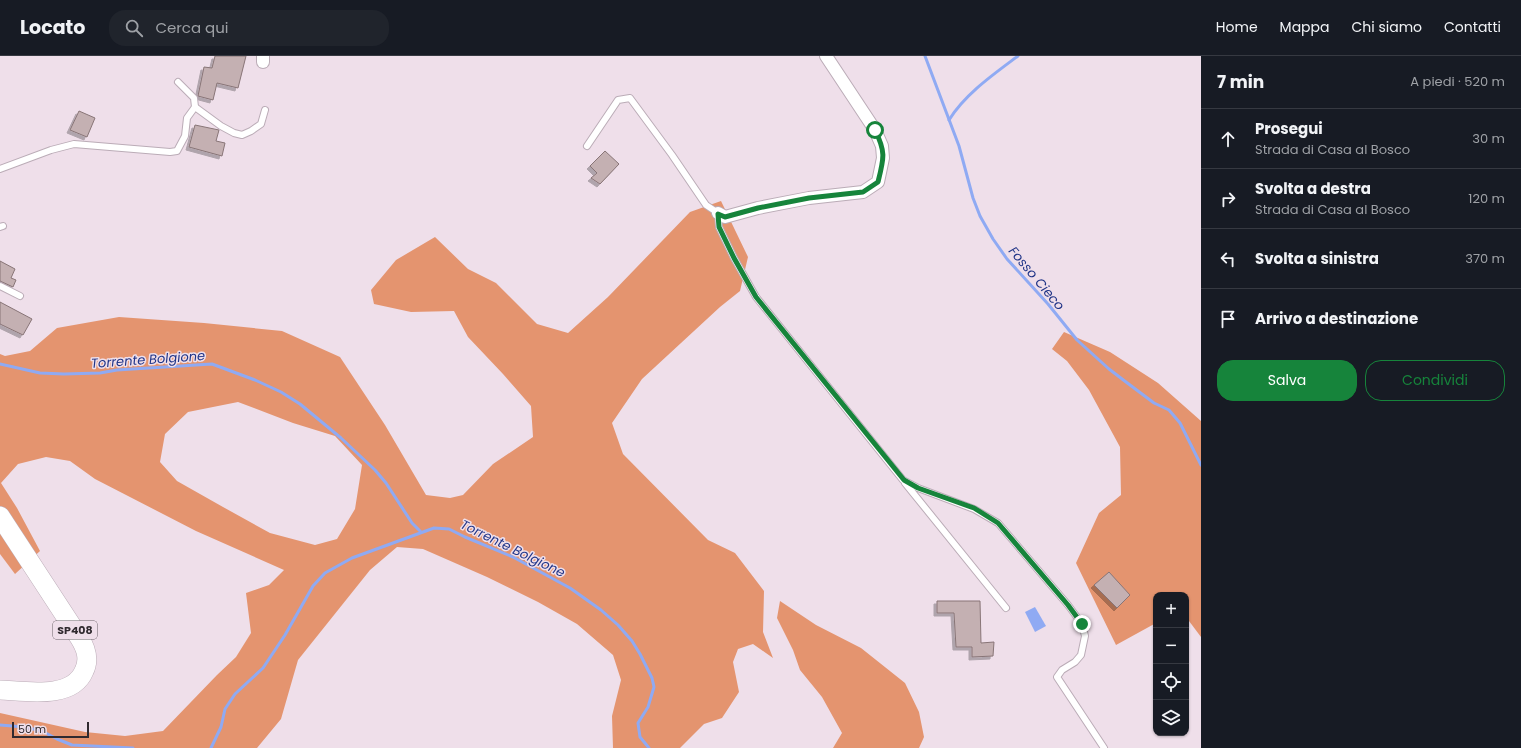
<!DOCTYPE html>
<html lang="it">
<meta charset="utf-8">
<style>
:root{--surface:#171b24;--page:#20242c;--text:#f1f3f6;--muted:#9ea1a6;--line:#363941;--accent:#16843b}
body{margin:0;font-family:Poppins,sans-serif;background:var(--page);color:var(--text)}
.controls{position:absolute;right:12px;bottom:12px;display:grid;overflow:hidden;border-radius:8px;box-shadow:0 1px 3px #0004}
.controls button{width:36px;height:36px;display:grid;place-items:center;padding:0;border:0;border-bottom:1px solid var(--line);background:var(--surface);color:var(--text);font:20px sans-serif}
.scale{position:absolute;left:12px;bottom:10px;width:77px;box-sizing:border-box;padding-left:4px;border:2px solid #302a2f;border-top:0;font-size:11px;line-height:14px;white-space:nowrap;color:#302a2f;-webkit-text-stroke:3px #efdfea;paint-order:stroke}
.stop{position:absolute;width:12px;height:12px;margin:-9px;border:3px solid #16843b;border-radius:50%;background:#fff}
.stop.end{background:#16843b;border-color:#fff;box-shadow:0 1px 4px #0008}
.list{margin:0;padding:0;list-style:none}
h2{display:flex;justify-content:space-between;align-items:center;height:52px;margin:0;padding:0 16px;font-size:17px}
h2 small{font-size:13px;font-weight:400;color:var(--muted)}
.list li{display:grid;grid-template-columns:26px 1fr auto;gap:12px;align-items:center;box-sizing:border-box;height:60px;padding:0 16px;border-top:1px solid var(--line)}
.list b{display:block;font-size:15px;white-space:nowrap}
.list p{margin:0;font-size:13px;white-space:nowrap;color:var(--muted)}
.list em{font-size:13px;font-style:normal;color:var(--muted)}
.actions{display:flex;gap:8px;padding:12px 16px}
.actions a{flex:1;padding:9px 0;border:1px solid var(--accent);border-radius:16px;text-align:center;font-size:14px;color:var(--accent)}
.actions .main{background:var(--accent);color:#fff}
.icon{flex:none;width:22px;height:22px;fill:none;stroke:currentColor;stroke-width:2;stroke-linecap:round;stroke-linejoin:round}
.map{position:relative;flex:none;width:1201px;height:692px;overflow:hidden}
header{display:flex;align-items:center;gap:24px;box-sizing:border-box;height:56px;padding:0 20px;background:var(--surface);border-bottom:1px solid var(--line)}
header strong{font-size:19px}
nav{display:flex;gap:22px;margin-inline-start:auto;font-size:14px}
.search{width:280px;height:36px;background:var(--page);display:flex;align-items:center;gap:10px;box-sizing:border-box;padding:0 14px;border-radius:16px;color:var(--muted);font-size:15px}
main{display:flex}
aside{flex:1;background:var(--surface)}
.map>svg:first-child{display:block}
.forest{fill:#e4946f;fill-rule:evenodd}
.water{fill:#8faaf3}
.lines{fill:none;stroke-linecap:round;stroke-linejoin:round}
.stream{stroke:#8faaf3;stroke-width:3}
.building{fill:#c4b0b2;stroke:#887577;filter:url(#shadow)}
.service-casing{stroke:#bbacb7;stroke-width:8}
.minor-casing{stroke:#bbacb7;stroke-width:14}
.primary-casing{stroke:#bbacb7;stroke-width:20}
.service{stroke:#fff;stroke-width:6}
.minor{stroke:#fff;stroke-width:12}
.primary{stroke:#fff;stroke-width:19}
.route{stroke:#16843b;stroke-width:5}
.labels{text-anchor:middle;stroke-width:3;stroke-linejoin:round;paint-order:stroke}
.shield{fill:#efdfea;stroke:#696067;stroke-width:1}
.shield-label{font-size:11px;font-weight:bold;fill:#302a2f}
.water-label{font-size:13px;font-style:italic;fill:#203487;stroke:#efdfea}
</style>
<header>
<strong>Locato</strong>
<div class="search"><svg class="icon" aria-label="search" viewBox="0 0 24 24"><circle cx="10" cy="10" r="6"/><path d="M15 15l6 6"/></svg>Cerca qui</div>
<nav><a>Home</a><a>Mappa</a><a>Chi siamo</a><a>Contatti</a></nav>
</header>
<main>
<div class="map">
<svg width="1201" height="692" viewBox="0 0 1201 692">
<defs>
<filter id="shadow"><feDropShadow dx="-3" dy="3" stdDeviation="0" flood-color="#0004"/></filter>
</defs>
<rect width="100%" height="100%" fill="#efdfea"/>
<!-- forest -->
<g class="forest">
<path d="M721 145 748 201 740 235 720 251 642 323 612 367 623 398 708 484 735 497 764 535 763 576 773 602 753 588 738 593 733 606 739 636 722 662 704 668 680 692H613L612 660 621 624 613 599 577 568 538 546 487 521 423 493 397 491 370 514 298 604 281 663 257 692H0V657L85 676 125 680 163 675 217 619 236 601 251 577 246 537 269 529 284 514 196 475 95 423 70 405 46 401 18 408 1 427 17 452 40 495 15 518 0 498V298L5 300 30 295 57 272 119 261 204 267 282 275 340 301 385 369 426 439 450 442 463 439 493 408 533 381 531 350 503 318 468 281 454 255 411 256 374 248 371 234 396 204 435 181 468 213 496 227 537 268 568 277 608 241 690 156ZM238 346 293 367 335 380 362 409 355 453 337 483 315 489 270 477 223 451 177 425 160 406 165 378 188 356Z"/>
<path d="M1064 276 1110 296 1158 327 1201 365V581L1186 561V539H1156V567L1116 589 1076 507 1099 457 1121 439 1120 391 1089 334 1067 305 1052 293Z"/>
<path d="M780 545 816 569 861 592 905 627 919 656 924 681 919 692H833L842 677 822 641 800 614 793 594 777 562Z"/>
</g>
<!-- water -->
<path class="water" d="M1035 551 1046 570 1035 576 1025 556Z"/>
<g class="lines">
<!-- stream -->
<g class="stream">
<path d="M925 0 959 90 973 142 980 160 993 183 1007 203 1048 248 1077 284 1109 313 1126 326 1154 347 1169 354 1180 367 1201 409"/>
<path d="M949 64C965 38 994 18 1018 0"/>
<path d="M0 308 40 317 64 318 100 317 117 314 212 308 255 324 281 336 300 348 341 382 375 414 386 427 412 467 421 476"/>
<path d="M0 669 24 671 42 675 57 683 72 689 133 692"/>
<path d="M211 692 221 671 225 653 235 638 263 612 285 579 313 530 325 517 352 502 434 472 449 473 465 481 513 501 570 532 601 554 618 569 632 585 640 598 652 622 654 631 648 651 638 667 640 681 649 692"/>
</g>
</g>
<!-- building -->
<g class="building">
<path d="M215 0H246L238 32 217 27 213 44 198 40 204 11 212 12Z"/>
<path d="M79 55 95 62 87 81 70 74Z"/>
<path d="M195 69 219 74 216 85 225 87 222 100 189 91Z"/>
<path d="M605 95 619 108 600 128 591 122 597 117 590 110Z"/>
<path d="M0 205 15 213 11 222 16 224 13 231 0 225Z"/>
<path d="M0 246 32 263 23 279 0 268Z"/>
<path d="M1109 516 1130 539 1117 552 1094 529Z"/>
<path d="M937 545H980L981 587 994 586 993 600 972 601V591H956L954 557H937Z"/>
</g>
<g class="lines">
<defs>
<g id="service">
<path d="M195 51 221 70 234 77 242 79 251 75 261 68 265 54"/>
<path d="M587 90 618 44 630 42 672 99 706 149 718 157 719 171 734 202 756 241 903 424 918 432 974 453 998 467 1068 549 1082 568 1085 580 1081 599 1075 606 1062 614 1057 621 1104 692"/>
<path d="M0 113 51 94 74 88 170 96 177 95 185 80 187 62 195 51 194 42 178 26"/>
<path d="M0 171 3 170"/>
<path d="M0 230 20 240"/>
<path d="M905 427 1006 552"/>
</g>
<g id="minor">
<path d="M263 6V0"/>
<path d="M718 157 725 161 758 152 809 142 863 136 878 126 883 102 882 90 875 74 826 0"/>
</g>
<path id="primary" d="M0 460 79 581C86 592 90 603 84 615 72 644 25 635 0 634"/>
</defs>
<!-- service casing -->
<use href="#service" class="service-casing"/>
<!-- minor casing -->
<use href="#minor" class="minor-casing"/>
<!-- primary casing -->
<use href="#primary" class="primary-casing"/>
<!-- service -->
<use href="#service" class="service"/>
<!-- minor -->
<use href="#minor" class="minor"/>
<!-- primary -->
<use href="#primary" class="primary"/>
</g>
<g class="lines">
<!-- route -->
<path class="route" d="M875 74C886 96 884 102 878 126L863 136 809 142 758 152 725 161 718 158 719 171 734 202 756 241 904 424 918 432 974 452 998 467 1068 549 1082 568"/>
</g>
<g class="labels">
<!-- shield labels -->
<rect class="shield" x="53" y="565" width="44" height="18" rx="3"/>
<g class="shield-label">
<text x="75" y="578">SP408</text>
</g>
<!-- water labels -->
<g class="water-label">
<text transform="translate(1037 222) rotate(50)" y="5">Fosso Cieco</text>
<text transform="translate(148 303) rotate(-4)" y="5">Torrente Bolgione</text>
<text transform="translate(513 492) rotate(26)" y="5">Torrente Bolgione</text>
</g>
</g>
</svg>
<div class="controls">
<button>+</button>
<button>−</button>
<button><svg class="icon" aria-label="locate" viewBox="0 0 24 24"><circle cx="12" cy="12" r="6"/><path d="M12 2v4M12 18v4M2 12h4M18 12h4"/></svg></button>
<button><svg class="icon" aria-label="layers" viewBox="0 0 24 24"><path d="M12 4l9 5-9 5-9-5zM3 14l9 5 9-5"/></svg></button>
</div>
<div class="scale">50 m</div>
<div class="stop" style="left:875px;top:74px"></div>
<div class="stop end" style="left:1082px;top:568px"></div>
</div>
<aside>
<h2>7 min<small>A piedi · 520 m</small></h2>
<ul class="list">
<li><svg class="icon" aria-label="ahead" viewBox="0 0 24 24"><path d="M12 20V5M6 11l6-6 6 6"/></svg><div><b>Prosegui</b><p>Strada di Casa al Bosco</p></div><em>30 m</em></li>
<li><svg class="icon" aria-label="right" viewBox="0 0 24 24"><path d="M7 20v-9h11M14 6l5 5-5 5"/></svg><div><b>Svolta a destra</b><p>Strada di Casa al Bosco</p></div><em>120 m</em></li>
<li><svg class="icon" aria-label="left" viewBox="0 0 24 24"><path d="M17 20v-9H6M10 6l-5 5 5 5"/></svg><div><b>Svolta a sinistra</b></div><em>370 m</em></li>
<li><svg class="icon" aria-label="arrive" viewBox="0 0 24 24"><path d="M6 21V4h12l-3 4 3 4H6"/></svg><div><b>Arrivo a destinazione</b></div></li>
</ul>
<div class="actions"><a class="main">Salva</a><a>Condividi</a></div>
</aside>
</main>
